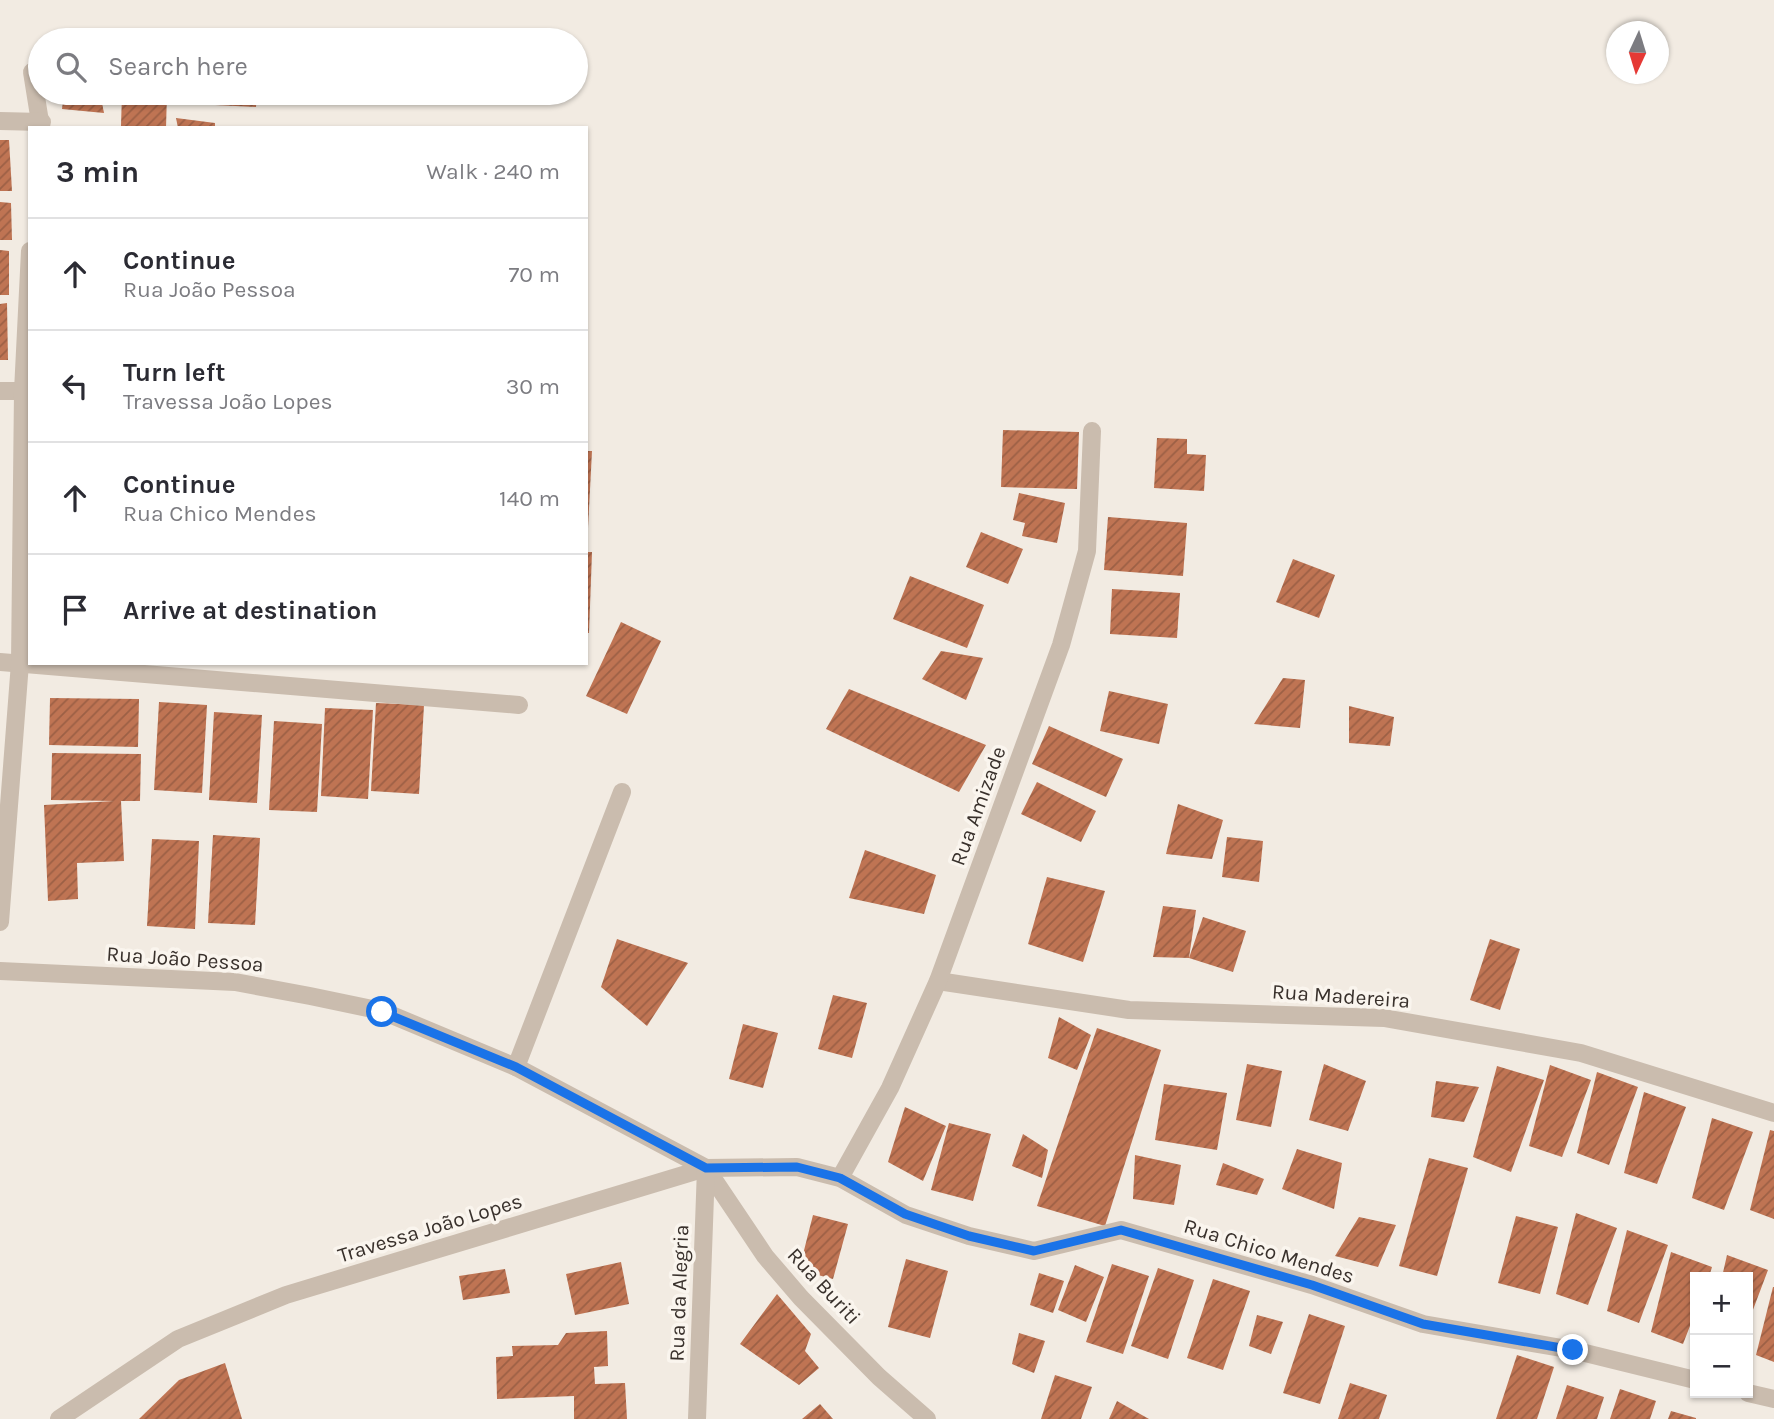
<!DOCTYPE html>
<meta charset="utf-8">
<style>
:root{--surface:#fff;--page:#f2f2f3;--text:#2b2b33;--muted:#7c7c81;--line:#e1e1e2}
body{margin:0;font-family:Karla,sans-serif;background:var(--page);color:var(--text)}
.controls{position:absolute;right:21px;bottom:21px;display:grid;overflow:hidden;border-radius:0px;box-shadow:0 2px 5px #0004}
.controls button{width:63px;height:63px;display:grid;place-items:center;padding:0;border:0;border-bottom:2px solid var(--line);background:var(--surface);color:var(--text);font:35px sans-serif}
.compass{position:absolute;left:1606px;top:21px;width:63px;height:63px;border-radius:50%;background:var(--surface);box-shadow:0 2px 5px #0004;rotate:184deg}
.stop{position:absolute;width:21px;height:21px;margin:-16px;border:5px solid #1a73e8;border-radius:50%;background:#fff}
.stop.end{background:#1a73e8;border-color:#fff;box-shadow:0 2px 7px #0008}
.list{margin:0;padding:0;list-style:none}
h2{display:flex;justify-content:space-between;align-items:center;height:91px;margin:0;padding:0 28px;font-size:30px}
h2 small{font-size:23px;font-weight:400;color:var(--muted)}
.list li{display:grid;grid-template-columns:46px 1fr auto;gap:21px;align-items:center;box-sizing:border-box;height:112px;padding:0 28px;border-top:2px solid var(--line)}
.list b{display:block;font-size:26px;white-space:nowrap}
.list p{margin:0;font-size:23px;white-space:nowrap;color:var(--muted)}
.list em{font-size:23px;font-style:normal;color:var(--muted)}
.icon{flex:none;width:38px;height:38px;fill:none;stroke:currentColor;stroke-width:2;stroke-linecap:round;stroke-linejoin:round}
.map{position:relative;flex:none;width:1774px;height:1419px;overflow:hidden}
.search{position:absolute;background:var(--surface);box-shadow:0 2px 5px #0004;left:28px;top:28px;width:560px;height:77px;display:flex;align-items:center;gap:18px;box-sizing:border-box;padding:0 24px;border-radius:38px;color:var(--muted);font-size:26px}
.panel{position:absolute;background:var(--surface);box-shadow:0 2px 5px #0004;left:28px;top:126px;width:560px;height:539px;border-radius:0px}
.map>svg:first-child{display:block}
.building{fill:url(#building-hatch)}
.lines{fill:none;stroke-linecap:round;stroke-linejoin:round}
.minor{stroke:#cabcae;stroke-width:18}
.route{stroke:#1a73e8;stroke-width:9}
.labels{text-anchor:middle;stroke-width:7;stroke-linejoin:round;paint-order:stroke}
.street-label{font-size:21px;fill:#39312c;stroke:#faf5ee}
</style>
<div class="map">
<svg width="1774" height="1419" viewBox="0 0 1774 1419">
<defs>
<pattern id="building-hatch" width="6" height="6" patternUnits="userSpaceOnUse" patternTransform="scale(1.75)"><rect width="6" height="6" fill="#bf7453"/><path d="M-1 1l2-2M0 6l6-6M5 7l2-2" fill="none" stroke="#9c6045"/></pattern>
</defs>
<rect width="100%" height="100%" fill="#f2ebe2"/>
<!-- building -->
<g class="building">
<path d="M64 93H100L104 113 62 109Z"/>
<path d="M122 93H167L166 128 121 126Z"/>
<path d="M215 93H257L256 107 215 105Z"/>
<path d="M176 118 215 123V128H178Z"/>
<path d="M0 140H9L12 191H0Z"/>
<path d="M0 202 11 203 12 240H0Z"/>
<path d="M0 250 9 251V295H0Z"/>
<path d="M7 303 8 360H0V304Z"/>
<path d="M1003 430 1079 432 1077 489 1001 487Z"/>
<path d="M1157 438 1187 439V454L1206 455 1204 491 1154 488Z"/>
<path d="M586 451H592L588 528H586Z"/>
<path d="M1019 493 1065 503 1057 543 1022 536 1025 523 1013 520Z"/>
<path d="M1108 517 1187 523 1183 576 1104 570Z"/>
<path d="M981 532 1023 549 1008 584 966 567Z"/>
<path d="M586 552H592L589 633H586Z"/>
<path d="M1293 559 1335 575 1319 618 1276 602Z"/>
<path d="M910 576 984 605 967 648 893 619Z"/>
<path d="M1112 589 1180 593 1177 638 1110 634Z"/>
<path d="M621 622 661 641 627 714 586 696Z"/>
<path d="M941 651 983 658 966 700 922 679Z"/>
<path d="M1283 678 1305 680 1300 728 1254 724Z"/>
<path d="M849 689 986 745 959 792 826 729Z"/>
<path d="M1109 691 1168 704 1159 744 1100 731Z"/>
<path d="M50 698 139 699 138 747 49 745Z"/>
<path d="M159 702 207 705 202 793 154 790Z"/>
<path d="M376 703 424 705 419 794 371 791Z"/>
<path d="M1349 706 1394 717 1390 746 1349 743Z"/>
<path d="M325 708 373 710 368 799 321 796Z"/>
<path d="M214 712 262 715 257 803 209 800Z"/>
<path d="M274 721 322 724 317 812 269 810Z"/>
<path d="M1049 726 1123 759 1106 797 1032 764Z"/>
<path d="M52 753 141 754 140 801H121L124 861 77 863 78 899 48 901 44 805 114 801 51 800Z"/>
<path d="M1037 782 1096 811 1081 842 1021 814Z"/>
<path d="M1178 804 1223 820 1212 859 1166 854Z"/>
<path d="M213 835 260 838 255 925 208 923Z"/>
<path d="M1227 837 1263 841 1259 882 1222 877Z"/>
<path d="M152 839 199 841 195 929 147 926Z"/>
<path d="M865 850 936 875 924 914 849 898Z"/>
<path d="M1047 877 1105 891 1083 962 1028 944Z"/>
<path d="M1163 906 1196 910 1189 958 1153 957Z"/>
<path d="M1203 917 1246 931 1233 972 1189 958Z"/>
<path d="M617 939 688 963 647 1026 601 987Z"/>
<path d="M1490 939 1520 949 1500 1010 1470 1000Z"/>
<path d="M833 995 867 1003 852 1058 818 1049Z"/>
<path d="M1059 1017 1091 1035 1077 1070 1048 1058Z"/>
<path d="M743 1024 778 1033 763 1088 729 1079Z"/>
<path d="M1097 1028 1161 1050 1105 1226 1037 1206Z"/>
<path d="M1247 1064 1282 1071 1271 1127 1236 1120Z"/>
<path d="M1324 1064 1366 1081 1348 1131 1309 1120Z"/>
<path d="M1550 1065 1591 1080 1562 1157 1529 1146Z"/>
<path d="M1497 1066 1544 1080 1511 1172 1473 1157Z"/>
<path d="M1597 1072 1638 1087 1609 1165 1577 1153Z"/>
<path d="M1436 1081 1479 1087 1464 1122 1431 1117Z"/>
<path d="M1164 1084 1227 1093 1217 1150 1155 1140Z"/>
<path d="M1644 1092 1686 1107 1657 1184 1624 1173Z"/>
<path d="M905 1107 946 1126 923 1181 888 1162Z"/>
<path d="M1712 1118 1753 1132 1724 1210 1692 1198Z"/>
<path d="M949 1123 991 1134 973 1201 931 1190Z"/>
<path d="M1770 1130 1774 1131V1219L1750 1210Z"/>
<path d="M1023 1134 1048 1150 1042 1178 1012 1166Z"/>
<path d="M1297 1149 1342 1163 1334 1209 1282 1189Z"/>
<path d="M1135 1155 1181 1165 1174 1205 1133 1199Z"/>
<path d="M1429 1158 1468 1168 1437 1276 1399 1266Z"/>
<path d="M1223 1163 1264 1179 1257 1195 1216 1185Z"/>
<path d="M1576 1213 1617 1228 1588 1305 1556 1294Z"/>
<path d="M813 1215 848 1224 833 1279 799 1270Z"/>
<path d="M1516 1216 1558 1227 1540 1294 1498 1283Z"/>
<path d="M1359 1217 1396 1225 1378 1267 1335 1256Z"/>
<path d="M1627 1230 1668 1245 1639 1323 1607 1311Z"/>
<path d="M1671 1252 1712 1267 1709 1277H1695V1313L1683 1344 1651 1332Z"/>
<path d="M1727 1255 1768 1270 1748 1323V1277H1722Z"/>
<path d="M906 1259 948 1271 930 1338 888 1327Z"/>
<path d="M621 1262 629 1304 575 1315 566 1274Z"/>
<path d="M1112 1264 1149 1276 1123 1354 1086 1342Z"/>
<path d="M1075 1265 1104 1277 1086 1322 1058 1310Z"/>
<path d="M1158 1268 1194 1280 1168 1359 1131 1346Z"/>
<path d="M505 1269 510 1293 463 1300 459 1276Z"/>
<path d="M1039 1273 1064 1281 1053 1313 1030 1305Z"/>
<path d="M1213 1279 1250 1291 1223 1370 1187 1358Z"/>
<path d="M1773 1287H1774V1362L1756 1355Z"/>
<path d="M777 1294 811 1334 805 1351 819 1368 799 1385 740 1344Z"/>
<path d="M1309 1314 1345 1326 1320 1404 1283 1393Z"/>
<path d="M1257 1315 1283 1322 1271 1354 1249 1346Z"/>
<path d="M607 1331 608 1366 594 1367 595 1384 625 1383 627 1419H574V1396L497 1399 496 1357 513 1356 512 1346 558 1345 566 1333Z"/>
<path d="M1019 1333 1045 1341 1034 1373 1012 1364Z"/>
<path d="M1517 1355 1554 1367 1537 1419H1496Z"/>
<path d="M225 1363 242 1419H139L179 1380Z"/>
<path d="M1055 1375 1092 1387 1081 1419H1041Z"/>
<path d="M1350 1383 1387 1395 1379 1419H1338Z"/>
<path d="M1567 1385 1604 1397 1597 1419H1556Z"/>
<path d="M1620 1389 1656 1401 1650 1419H1610Z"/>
<path d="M1117 1401 1149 1419H1109Z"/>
<path d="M820 1404 833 1419H802Z"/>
<path d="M1671 1411 1696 1418V1419H1668Z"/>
</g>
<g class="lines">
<!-- minor -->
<g class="minor">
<path d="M32 72 41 128"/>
<path d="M0 121 42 122"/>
<path d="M0 391H30"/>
<path d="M0 662 519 705"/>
<path d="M0 922 20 663 23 391 30 251"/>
<path d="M0 971 235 982 310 996 382 1011 516 1067 706 1168 765 1256 801 1298 879 1377 927 1419"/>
<path d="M938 981 1129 1010 1384 1018 1581 1053 1774 1113"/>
<path d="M516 1067 622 792"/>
<path d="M840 1178 890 1088 938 981 1061 645 1087 551 1092 431"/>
<path d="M1748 1393 1774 1399"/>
<path d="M59 1419 178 1339 286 1295 706 1168 797 1167 840 1178 906 1215 969 1236 1034 1251 1121 1230 1312 1285 1423 1324 1573 1350 1695 1380"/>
<path d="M697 1419 706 1168"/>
</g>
</g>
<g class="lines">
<!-- route -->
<path class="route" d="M382 1012 516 1067 706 1168 797 1167 840 1178 905 1214 969 1236 1034 1251 1121 1230 1312 1285 1423 1324 1573 1350"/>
</g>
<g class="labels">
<!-- street labels -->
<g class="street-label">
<text transform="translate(978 806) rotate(-70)" y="7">Rua Amizade</text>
<text transform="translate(185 959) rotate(4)" y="7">Rua João Pessoa</text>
<text transform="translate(1341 996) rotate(4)" y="7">Rua Madereira</text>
<text transform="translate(430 1228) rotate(-17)" y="7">Travessa João Lopes</text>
<text transform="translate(1269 1251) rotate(17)" y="7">Rua Chico Mendes</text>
<text transform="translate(824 1286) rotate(47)" y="7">Rua Buriti</text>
<text transform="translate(679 1293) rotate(-88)" y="7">Rua da Alegria</text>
</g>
</g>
</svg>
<div class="controls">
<button>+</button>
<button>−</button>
</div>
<svg class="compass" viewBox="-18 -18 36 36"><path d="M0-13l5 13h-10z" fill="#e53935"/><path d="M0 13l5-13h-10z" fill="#7c7c81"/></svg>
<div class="stop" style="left:382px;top:1012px"></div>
<div class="stop end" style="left:1573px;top:1350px"></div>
<div class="search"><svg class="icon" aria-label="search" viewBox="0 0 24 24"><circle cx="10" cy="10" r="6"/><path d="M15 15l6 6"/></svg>Search here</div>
<section class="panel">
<h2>3 min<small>Walk · 240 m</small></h2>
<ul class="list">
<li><svg class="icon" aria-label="ahead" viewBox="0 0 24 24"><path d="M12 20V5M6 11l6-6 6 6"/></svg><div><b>Continue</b><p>Rua João Pessoa</p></div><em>70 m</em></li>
<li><svg class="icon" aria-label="left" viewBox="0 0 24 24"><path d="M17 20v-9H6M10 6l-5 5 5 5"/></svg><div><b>Turn left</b><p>Travessa João Lopes</p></div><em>30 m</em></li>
<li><svg class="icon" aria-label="ahead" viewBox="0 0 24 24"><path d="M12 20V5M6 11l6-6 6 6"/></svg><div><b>Continue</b><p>Rua Chico Mendes</p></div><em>140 m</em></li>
<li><svg class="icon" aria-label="arrive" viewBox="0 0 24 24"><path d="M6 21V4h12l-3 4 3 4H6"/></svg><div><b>Arrive at destination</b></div></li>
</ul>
</section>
</div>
